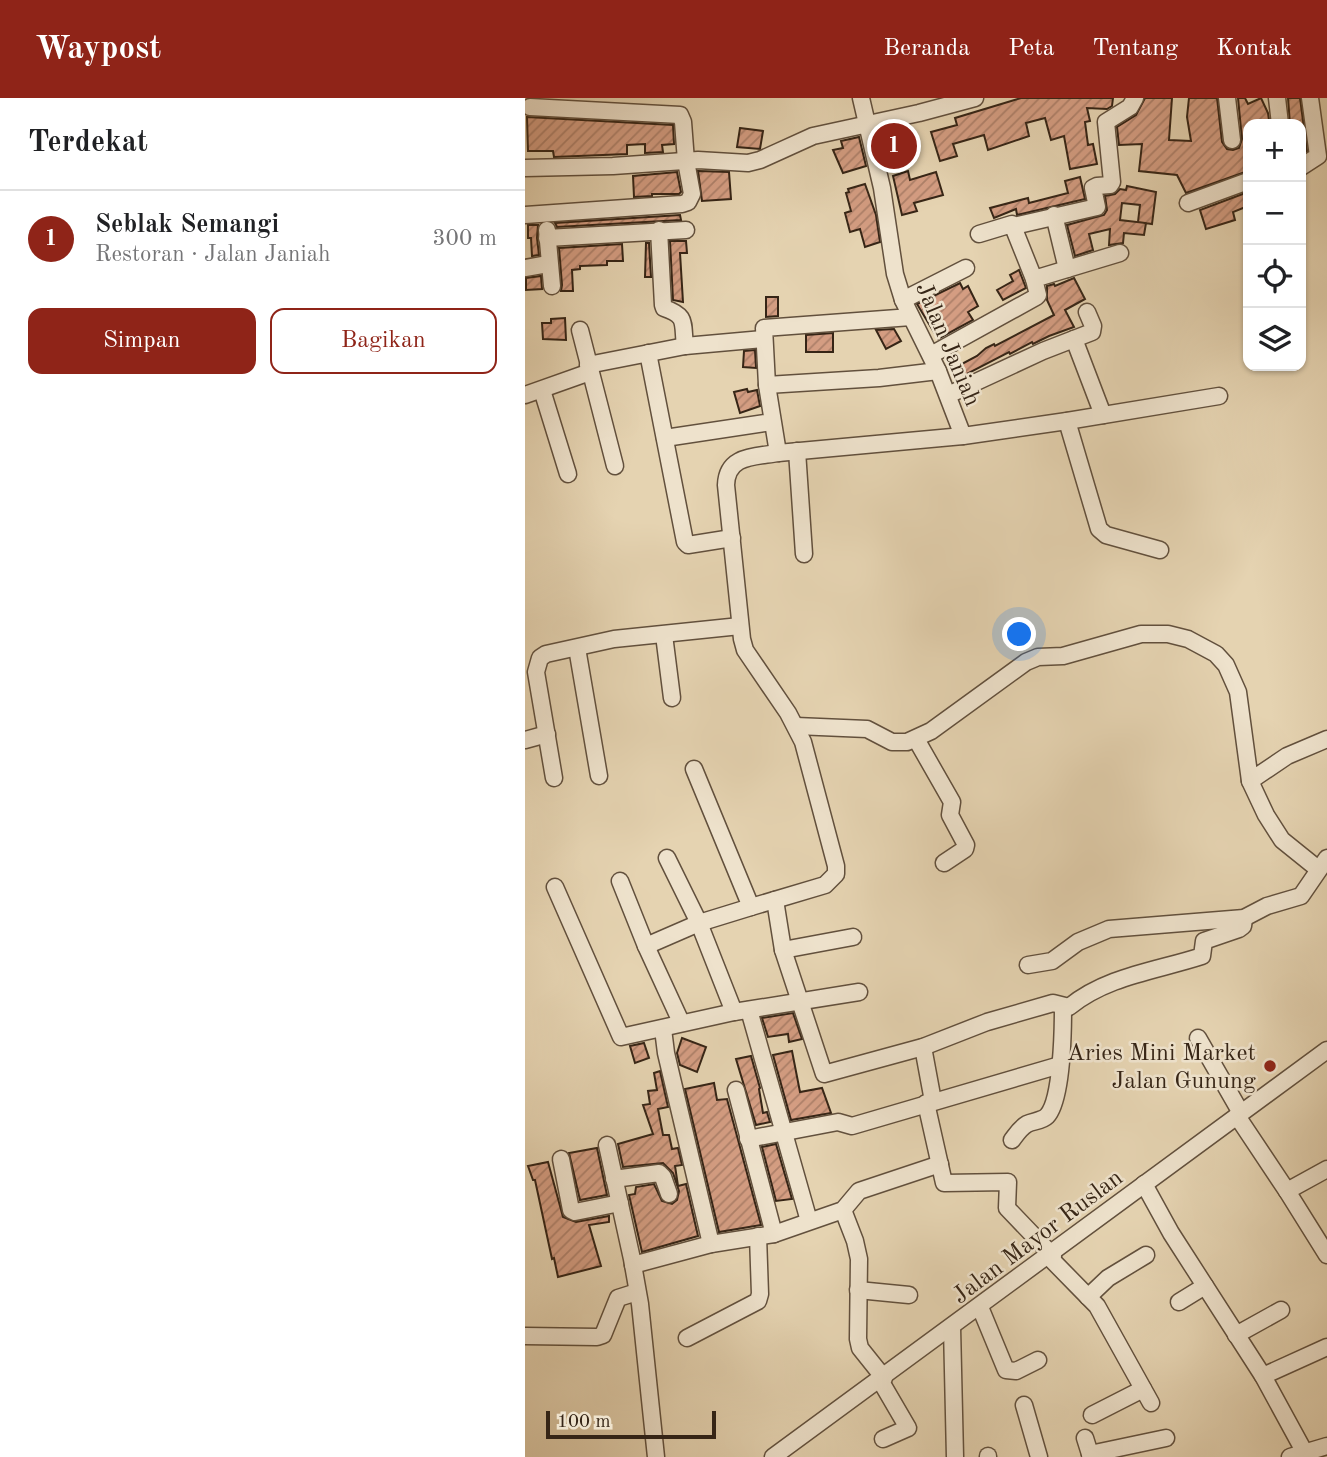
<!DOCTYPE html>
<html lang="id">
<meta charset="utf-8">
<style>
:root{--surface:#fff;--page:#f2f2f2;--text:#202124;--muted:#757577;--line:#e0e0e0;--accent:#8f2418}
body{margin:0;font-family:"Old Standard TT",serif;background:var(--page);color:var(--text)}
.controls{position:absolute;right:21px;top:21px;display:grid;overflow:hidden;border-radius:14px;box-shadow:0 2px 5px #0004}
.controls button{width:63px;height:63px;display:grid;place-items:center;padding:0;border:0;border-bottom:2px solid var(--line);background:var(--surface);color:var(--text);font:35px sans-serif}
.scale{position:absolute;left:21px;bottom:18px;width:170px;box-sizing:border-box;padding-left:7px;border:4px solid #362516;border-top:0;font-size:19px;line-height:24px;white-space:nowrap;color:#362516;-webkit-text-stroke:5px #eee2cc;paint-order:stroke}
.you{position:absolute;left:495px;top:537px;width:24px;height:24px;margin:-18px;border:5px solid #fff;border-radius:50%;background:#1a73e8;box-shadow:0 0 0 10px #1a73e833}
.badge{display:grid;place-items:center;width:46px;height:46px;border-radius:50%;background:var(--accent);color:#fff;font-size:23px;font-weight:700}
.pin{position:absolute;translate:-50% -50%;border:4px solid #fff;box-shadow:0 2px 7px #0006}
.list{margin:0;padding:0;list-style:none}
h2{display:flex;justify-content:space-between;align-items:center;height:91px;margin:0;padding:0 28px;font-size:30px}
h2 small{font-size:23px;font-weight:400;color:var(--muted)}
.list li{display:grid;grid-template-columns:46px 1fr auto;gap:21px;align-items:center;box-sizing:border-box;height:98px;padding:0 28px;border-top:2px solid var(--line)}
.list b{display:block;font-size:26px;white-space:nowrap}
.list p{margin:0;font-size:23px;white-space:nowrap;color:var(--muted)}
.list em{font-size:23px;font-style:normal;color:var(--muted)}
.actions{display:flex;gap:14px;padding:21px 28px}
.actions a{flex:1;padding:16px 0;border:2px solid var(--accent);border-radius:14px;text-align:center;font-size:24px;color:var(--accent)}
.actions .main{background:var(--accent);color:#fff}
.icon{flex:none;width:38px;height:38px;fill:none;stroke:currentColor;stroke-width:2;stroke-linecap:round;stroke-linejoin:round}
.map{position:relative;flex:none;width:802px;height:1359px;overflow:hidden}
header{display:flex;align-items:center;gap:42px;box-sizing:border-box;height:98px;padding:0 35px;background:var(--accent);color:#fff}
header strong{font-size:33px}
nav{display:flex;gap:38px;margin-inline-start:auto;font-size:24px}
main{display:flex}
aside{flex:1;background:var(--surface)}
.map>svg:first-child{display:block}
.building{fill:url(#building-hatch);stroke:#362516;stroke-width:2}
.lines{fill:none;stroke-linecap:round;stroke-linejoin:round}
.minor-casing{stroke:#62503d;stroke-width:19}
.minor{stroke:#eee2cc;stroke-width:16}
.poi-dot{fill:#8f2418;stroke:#eee2cc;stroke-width:2.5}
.labels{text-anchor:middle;stroke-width:5;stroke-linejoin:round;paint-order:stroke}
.street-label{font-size:24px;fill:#362516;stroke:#eee2cc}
.poi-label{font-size:24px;fill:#362516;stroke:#eee2cc;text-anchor:end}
</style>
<header>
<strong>Waypost</strong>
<nav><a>Beranda</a><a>Peta</a><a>Tentang</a><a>Kontak</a></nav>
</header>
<main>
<aside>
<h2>Terdekat<small></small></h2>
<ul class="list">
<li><span class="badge">1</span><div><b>Seblak Semangi</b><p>Restoran · Jalan Janiah</p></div><em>300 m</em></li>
</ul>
<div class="actions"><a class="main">Simpan</a><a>Bagikan</a></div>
</aside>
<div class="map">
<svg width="802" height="1359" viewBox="0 0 802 1359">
<defs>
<pattern id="building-hatch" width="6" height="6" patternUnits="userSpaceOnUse" patternTransform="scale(1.75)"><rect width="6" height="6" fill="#d49d82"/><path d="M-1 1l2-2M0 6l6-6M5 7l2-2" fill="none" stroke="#ad8069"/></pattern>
</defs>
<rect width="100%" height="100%" fill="#e5d3b1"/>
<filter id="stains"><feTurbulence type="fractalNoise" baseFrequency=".00286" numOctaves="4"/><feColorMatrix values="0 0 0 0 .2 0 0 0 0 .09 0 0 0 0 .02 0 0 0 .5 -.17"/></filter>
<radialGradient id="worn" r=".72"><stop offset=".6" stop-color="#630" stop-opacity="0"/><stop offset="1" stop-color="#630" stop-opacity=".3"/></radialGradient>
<!-- building -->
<g class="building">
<path d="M496 0H588L587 8 582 11 562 10 565 23 560 24 563 47 568 46 572 66 545 71 539 38 526 42 520 20 501 25 504 38 463 52 459 37 428 46 432 58 415 63 406 34 432 27 430 20Z"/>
<path d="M620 0H647L644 42 666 43 662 19 664 0H692L697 44 702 51 708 52 714 50 717 41 713 0H720L723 6 736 0 743 15 744 22 735 26H723V73L661 95 652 77 614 73 617 46 594 47 592 29 611 17Z"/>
<path d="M763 0H775L782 53 776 57V26H765Z"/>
<path d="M2 19 148 27 149 46 137 47 138 54 120 55V46L102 47V56L29 59 28 53H3Z"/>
<path d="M215 30 238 33 235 51 212 49Z"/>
<path d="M368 31 376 58 362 62 355 34Z"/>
<path d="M334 39 341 68 318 75 308 52 318 50 316 43Z"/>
<path d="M173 73 204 74 206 101 177 103Z"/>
<path d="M383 73 385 82 411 74 418 97 389 105 392 113 377 117 368 78Z"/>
<path d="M152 74 156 94 154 96H127V98L109 99 108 78Z"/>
<path d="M555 79 560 101 492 117 491 111 469 120 465 110 503 100 504 105 543 95 540 83Z"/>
<path d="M340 86 351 117 355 144 340 149 335 131 325 134 320 115 326 113 321 95 324 94 323 91Z"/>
<path d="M602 88 631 94 627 126 613 124 615 107 597 105 595 122 621 125 619 137 599 135 598 145 584 147 585 131 564 136 568 152 550 158 542 127 579 117 582 112 580 98 590 96 595 91 601 92Z"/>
<path d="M723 94V108L708 114 710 122 681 131 675 112Z"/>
<path d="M155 117 156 122 32 129 30 125Z"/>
<path d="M3 127H13L12 140 14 157 7 158 6 140H3Z"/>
<path d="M145 143H161L162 155H155L158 204 148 202Z"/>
<path d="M121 145H124L126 179H120Z"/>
<path d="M97 146 98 163H82V167L55 168V171L47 172 48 193H36L37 187 34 150Z"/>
<path d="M494 172 501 190 478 202 472 192 488 183 485 177Z"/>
<path d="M16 178 17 191 1 192V180Z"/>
<path d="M549 180 560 201 540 212 549 229 524 238 508 246 507 244 485 256 484 254 438 278 433 268 452 258 461 250 469 246 470 248 529 217 522 202V188L529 186 530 188Z"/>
<path d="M435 185 438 191 443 188 453 208 443 214 448 222 413 241 392 206Z"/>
<path d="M241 199H253V218L241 219Z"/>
<path d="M40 220 41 242 18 241 17 225H26V221Z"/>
<path d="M369 231 376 243 361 251 351 232Z"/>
<path d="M308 235V254H281V237Z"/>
<path d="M230 252 231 270 218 269 219 253Z"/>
<path d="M222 291 223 294 232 292 235 308 215 315 209 294Z"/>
<path d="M268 915 277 941 264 944 263 936 243 939 237 920Z"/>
<path d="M157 940 181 949 172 974 155 967 152 955Z"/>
<path d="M119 945 124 960 110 965 105 948Z"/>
<path d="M267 953 275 994 297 990 306 1015 266 1022 248 957Z"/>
<path d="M226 958 235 990 234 991 238 1015 242 1014 245 1024 231 1027 211 961Z"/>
<path d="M135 973 143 1009 133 1011 138 1037H144L147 1051 153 1050 157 1067 150 1068 153 1088 161 1086 173 1138 117 1154 104 1097 110 1096 111 1089 129 1086 137 1103 147 1106 152 1102 154 1093 148 1075 138 1065 98 1069 93 1046 128 1036 118 1007 125 1006 123 993 132 992 129 975Z"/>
<path d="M189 985 192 1002 202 1001 236 1127 194 1134 160 991Z"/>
<path d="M251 1046 267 1101 251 1103 237 1049Z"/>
<path d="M72 1050 82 1097 55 1102 44 1055Z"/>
<path d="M23 1064 38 1119 51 1124 84 1118V1124L64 1127 76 1168 33 1179 29 1160 27 1161 10 1082H8L3 1068Z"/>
</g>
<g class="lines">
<defs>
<g id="minor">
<path d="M336 0 357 90 370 176 378 202 413 273 438 338 542 323 694 298"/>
<path d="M702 0 707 42"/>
<path d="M752 0 755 26"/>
<path d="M776 69 793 58 785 0"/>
<path d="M0 70 88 68 173 62 223 65 235 62 288 38 394 15 450 0"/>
<path d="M663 105 723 83"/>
<path d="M0 117 157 106 163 104 167 96 161 63 158 24 155 17 5 9"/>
<path d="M529 117 542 171"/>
<path d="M489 128 572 109 568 90 572 88 585 87 587 84 581 24 605 9 610 0"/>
<path d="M22 132 27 188"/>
<path d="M134 132 138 207 139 210C163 218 157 225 160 248"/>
<path d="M454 136 487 126 509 181"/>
<path d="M22 140 161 132"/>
<path d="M0 170 23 166"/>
<path d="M378 202 441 170"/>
<path d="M55 232 90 368"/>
<path d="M549 241 578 317"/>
<path d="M123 255 160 444 163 447 207 440"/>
<path d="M406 257 511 199 513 197 509 181 595 155"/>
<path d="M63 267 160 248 238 241"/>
<path d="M242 287 354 280 413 273"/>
<path d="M17 292 43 376"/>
<path d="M0 297 65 274"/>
<path d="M423 297 518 253 567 234 568 228 562 214"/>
<path d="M542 323 574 431 581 437 635 452"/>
<path d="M140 340 247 324"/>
<path d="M272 353 279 456"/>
<path d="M253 355 242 287 239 230 386 219"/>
<path d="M139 537 147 600"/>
<path d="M52 550 74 678"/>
<path d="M271 628 342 631 367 644H382L406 633 501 564 513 559 538 558 616 536H643L663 541 691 556 701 567 713 594 725 683 762 658 802 641"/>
<path d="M391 641 427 704 425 717 441 747 440 751 419 765"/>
<path d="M0 642 22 636"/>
<path d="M29 680 11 574 15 560 21 556 89 541 215 528"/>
<path d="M725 683 741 717 757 742 793 771"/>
<path d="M142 760 174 825 209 914"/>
<path d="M95 783 121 848 156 924"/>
<path d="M30 789 96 939 209 914 334 894"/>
<path d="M250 802 258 852 299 976 398 949 462 924 528 905 544 909C582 878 631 873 677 858L679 843 714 831 718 828 719 820"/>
<path d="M226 809 300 787 311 776V768L278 644 263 615 220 552 217 541 201 387C202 357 229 359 253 355L438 338"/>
<path d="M121 848 174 825 226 809 169 671"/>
<path d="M258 852 328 839"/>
<path d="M503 867 527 863 553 844 584 831 719 820 742 808 776 798 802 760"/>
<path d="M224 912 284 1123"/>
<path d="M138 931 141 955 186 1146"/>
<path d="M673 940 716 1015"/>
<path d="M398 949 408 1003"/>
<path d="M211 992 249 1136"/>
<path d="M401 1005 419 1085 483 1084 482 1110 528 1158"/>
<path d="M712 1018 762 1093"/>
<path d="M223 1041 313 1024 327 1028 535 967"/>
<path d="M487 1042C491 1037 495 1030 502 1026 508 1023 517 1023 522 1018 537 1002 538 931 538 909"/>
<path d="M82 1047 107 1161 115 1206 131 1359"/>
<path d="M36 1061 46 1112 50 1114 95 1105"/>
<path d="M802 1071 762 1093 802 1157"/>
<path d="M89 1081 134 1075 138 1079 144 1096"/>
<path d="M619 1086 646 1135 738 1278 780 1355"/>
<path d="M318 1112 330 1143 334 1161 333 1241 335 1250 359 1280"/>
<path d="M523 1158 572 1208 626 1305"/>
<path d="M108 1167 186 1146 249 1136 318 1112 334 1093 415 1066"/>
<path d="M333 1192 384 1197"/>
<path d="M563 1199 583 1180 621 1157"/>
<path d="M654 1204 680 1188"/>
<path d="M455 1209 481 1272 491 1273 513 1262"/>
<path d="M427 1229 430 1359"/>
<path d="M711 1237 756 1212"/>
<path d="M0 1238 72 1239 78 1237 93 1200 112 1194"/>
<path d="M162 1240 233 1203 235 1196 233 1138"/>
<path d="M738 1278 802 1249"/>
<path d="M355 1282 383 1330 358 1341"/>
<path d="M499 1307 514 1359"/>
<path d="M567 1317 618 1291"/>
<path d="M560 1340 565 1356"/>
<path d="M463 1358V1359"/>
<path d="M248 1359 802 952"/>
<path d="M566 1359 565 1356 641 1340"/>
<path d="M765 1359 802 1348"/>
</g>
</defs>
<!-- minor casing -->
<use href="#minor" class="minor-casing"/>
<!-- minor -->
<use href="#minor" class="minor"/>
</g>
<!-- markers -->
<circle class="poi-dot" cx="745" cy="968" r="7"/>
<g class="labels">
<!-- street labels -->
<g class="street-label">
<text transform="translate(424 246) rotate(67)" y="8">Jalan Janiah</text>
<text transform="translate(512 1138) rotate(-37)" y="8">Jalan Mayor Ruslan</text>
</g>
<!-- poi labels -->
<g class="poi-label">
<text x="731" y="962">Aries Mini Market<tspan x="731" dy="28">Jalan Gunung</tspan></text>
</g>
</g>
<rect width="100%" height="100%" filter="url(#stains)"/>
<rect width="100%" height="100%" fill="url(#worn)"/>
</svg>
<div class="controls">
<button>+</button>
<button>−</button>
<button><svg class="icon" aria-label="locate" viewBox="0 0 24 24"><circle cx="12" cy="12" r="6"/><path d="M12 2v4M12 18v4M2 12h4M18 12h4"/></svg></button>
<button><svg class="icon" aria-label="layers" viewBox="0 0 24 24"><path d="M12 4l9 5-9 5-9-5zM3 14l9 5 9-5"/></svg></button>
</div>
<div class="scale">100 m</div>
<div class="you"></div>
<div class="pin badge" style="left:369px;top:48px">1</div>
</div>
</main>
